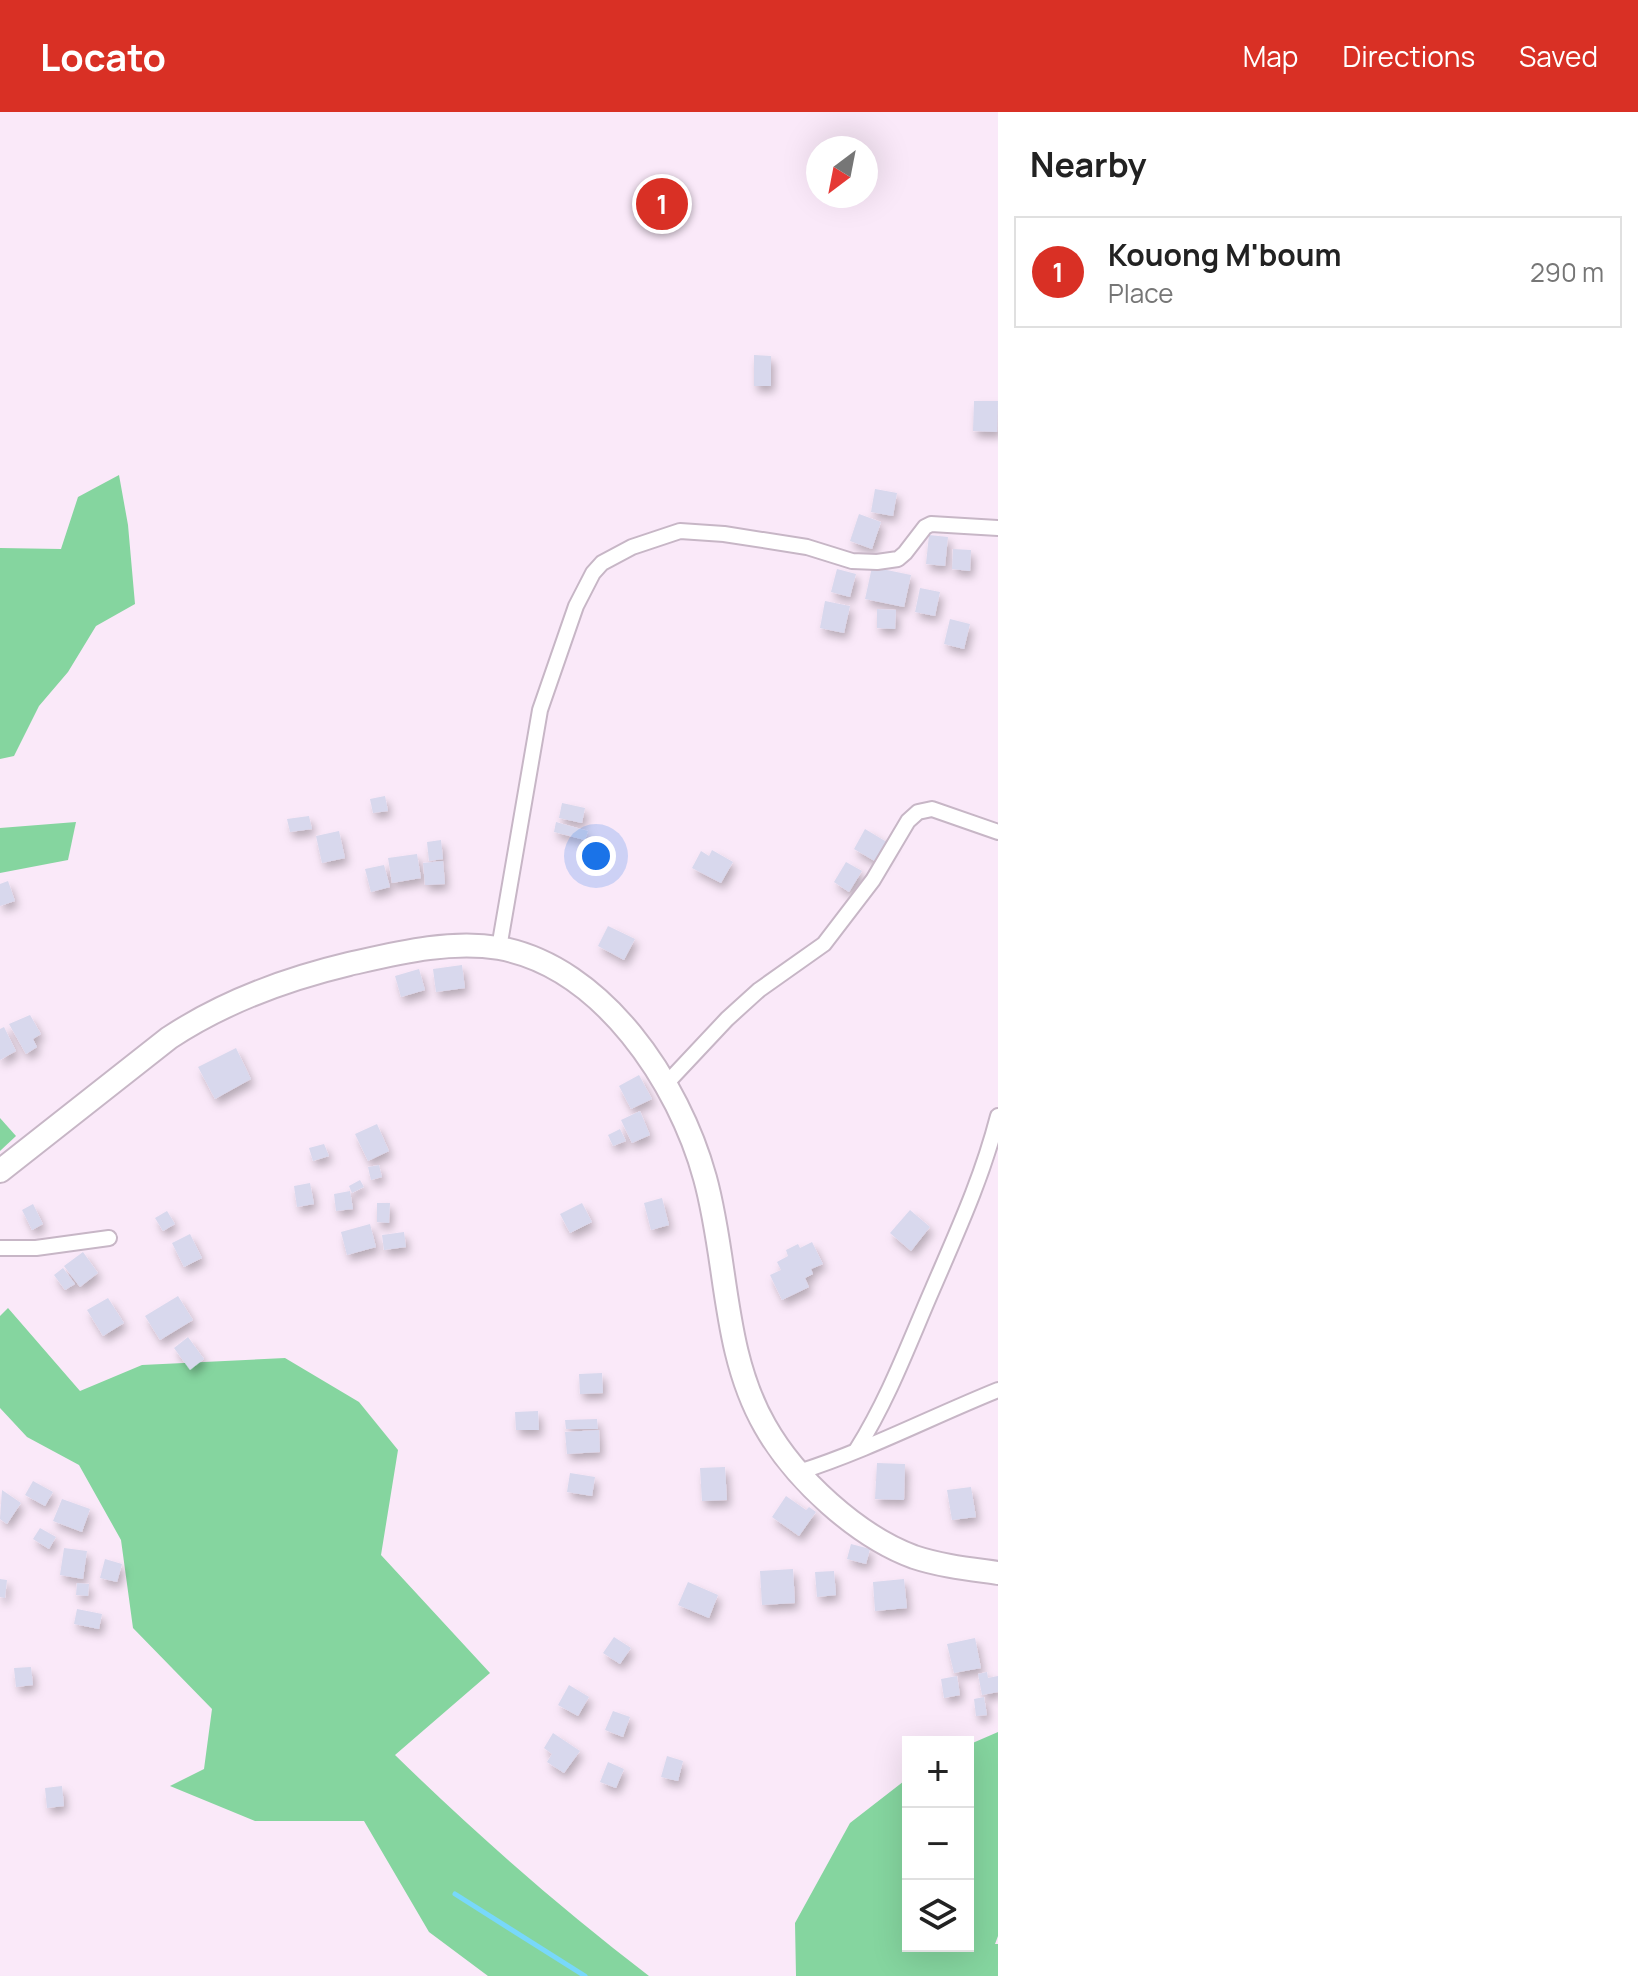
<!DOCTYPE html>
<meta charset="utf-8">
<style>
:root{--surface:#fff;--page:#f6f6f6;--text:#222;--muted:#767676;--line:#e0e0e0;--accent:#d93025}
body{margin:0;font-family:Manrope,sans-serif;background:var(--page);color:var(--text)}
.controls{position:absolute;right:24px;bottom:24px;display:grid;overflow:hidden;border-radius:0px;box-shadow:0 8px 32px #0002}
.controls button{width:72px;height:72px;display:grid;place-items:center;padding:0;border:0;border-bottom:2px solid var(--line);background:var(--surface);color:var(--text);font:40px sans-serif}
.compass{position:absolute;left:806px;top:24px;width:72px;height:72px;border-radius:50%;background:var(--surface);box-shadow:0 8px 32px #0002;rotate:212deg}
.you{position:absolute;left:596px;top:744px;width:28px;height:28px;margin:-20px;border:6px solid #fff;border-radius:50%;background:#1a73e8;box-shadow:0 0 0 12px #1a73e833}
.badge{display:grid;place-items:center;width:52px;height:52px;border-radius:50%;background:var(--accent);color:#fff;font-size:26px;font-weight:700}
.pin{position:absolute;translate:-50% -50%;border:4px solid #fff;box-shadow:0 2px 8px #0006}
.list{margin:0;padding:0;list-style:none}
h2{display:flex;justify-content:space-between;align-items:center;height:104px;margin:0;padding:0 32px;font-size:34px}
h2 small{font-size:26px;font-weight:400;color:var(--muted)}
.list li{display:grid;grid-template-columns:52px 1fr auto;gap:24px;align-items:center;box-sizing:border-box;height:112px;margin:0 16px 16px;padding:0 16px;border:2px solid var(--line);border-radius:0px}
.list b{display:block;font-size:30px;white-space:nowrap}
.list p{margin:0;font-size:26px;white-space:nowrap;color:var(--muted)}
.list em{font-size:26px;font-style:normal;color:var(--muted)}
.icon{flex:none;width:44px;height:44px;fill:none;stroke:currentColor;stroke-width:2;stroke-linecap:round;stroke-linejoin:round}
.map{position:relative;flex:none;width:998px;height:1864px;overflow:hidden}
header{display:flex;align-items:center;gap:48px;box-sizing:border-box;height:112px;padding:0 40px;background:var(--accent);color:#fff}
header strong{font-size:38px}
nav{display:flex;gap:44px;margin-inline-start:auto;font-size:28px}
main{display:flex}
aside{flex:1;background:var(--surface)}
.map>svg:first-child{display:block}
.green{fill:#85d59f}
.lines{fill:none;stroke-linecap:round;stroke-linejoin:round}
.stream{stroke:#78d8fa;stroke-width:5}
.building{fill:#d8d8ed;filter:url(#shadow)}
.street-casing{stroke:#c7b6c6;stroke-width:18}
.secondary-casing{stroke:#c7b6c6;stroke-width:26}
.street{stroke:#fff;stroke-width:14}
.secondary{stroke:#fff;stroke-width:22}
</style>
<header>
<strong>Locato</strong>
<nav><a>Map</a><a>Directions</a><a>Saved</a></nav>
</header>
<main>
<div class="map">
<svg width="998" height="1864" viewBox="0 0 998 1864">
<defs>
<filter id="shadow"><feDropShadow dx="3.5" dy="6" stdDeviation="4" flood-color="#0004"/></filter>
</defs>
<rect width="100%" height="100%" fill="#fae9f9"/>
<!-- green -->
<g class="green">
<path d="M119 363 128 413 135 492 96 514 68 560 39 594 14 644 0 647V436L61 437 78 385Z"/>
<path d="M76 710 68 748 0 761V716Z"/>
<path d="M0 1006 16 1024 0 1039Z"/>
<path d="M8 1196 80 1279 142 1253 285 1246 359 1290 398 1338 381 1443 490 1561 395 1643C475 1721 560 1796 649 1864H488L429 1820 364 1709H255L170 1674 204 1657 212 1597 133 1516 121 1428 79 1353 27 1325 0 1296V1204Z"/>
<path d="M998 1620V1824L995 1832H998V1864H796L795 1811 850 1711 908 1666V1834H968V1633Z"/>
</g>
<g class="lines">
<!-- stream -->
<path class="stream" d="M455 1782 585 1864"/>
</g>
<!-- building -->
<g class="building">
<path d="M754 243 771 244V274H754Z"/>
<path d="M974 289H998L997 320 973 319Z"/>
<path d="M875 377 897 381 893 404 871 400Z"/>
<path d="M859 402 881 410 872 437 850 429Z"/>
<path d="M929 423 948 425 945 454 926 452Z"/>
<path d="M953 437 971 438 970 459 952 457Z"/>
<path d="M872 455 911 463 904 495 865 487Z"/>
<path d="M837 457 856 462 850 485 831 480Z"/>
<path d="M920 476 940 480 935 504 915 500Z"/>
<path d="M825 489 850 494 844 521 820 516Z"/>
<path d="M877 497 896 498 895 517 877 516Z"/>
<path d="M950 507 970 512 964 537 944 532Z"/>
<path d="M385 684 388 699 373 701 370 687Z"/>
<path d="M562 691 585 696 582 711 559 706Z"/>
<path d="M309 704 312 717 290 720 287 707Z"/>
<path d="M556 710 588 719 585 728 554 720Z"/>
<path d="M865 717 890 732 878 751 854 737Z"/>
<path d="M339 719 345 746 322 751 316 724Z"/>
<path d="M441 728 443 747 429 749 427 730Z"/>
<path d="M712 738 733 750 721 771 692 756 701 739 709 744Z"/>
<path d="M417 742 421 766 392 771 388 746Z"/>
<path d="M443 749 445 772 425 773 423 751Z"/>
<path d="M846 750 862 759 849 780 834 770Z"/>
<path d="M384 753 390 775 371 780 365 757Z"/>
<path d="M8 769 15 789 0 794V772Z"/>
<path d="M608 814 635 827 624 848 598 834Z"/>
<path d="M462 853 465 876 436 880 433 857Z"/>
<path d="M419 857 425 878 401 885 395 864Z"/>
<path d="M30 903 41 922 33 927 37 935 26 942 9 912Z"/>
<path d="M4 915 16 939 0 948V917Z"/>
<path d="M236 936 251 967 215 987 198 955Z"/>
<path d="M639 963 652 987 631 997 619 974Z"/>
<path d="M640 999 650 1023 632 1031 621 1008Z"/>
<path d="M377 1012 389 1039 368 1049 355 1022Z"/>
<path d="M620 1017 626 1029 613 1034 608 1023Z"/>
<path d="M324 1032 329 1044 313 1049 309 1036Z"/>
<path d="M379 1053 382 1065 371 1068 368 1055Z"/>
<path d="M360 1068 364 1075 352 1081 349 1074Z"/>
<path d="M310 1071 314 1092 297 1095 294 1074Z"/>
<path d="M350 1079 353 1097 336 1099 334 1082Z"/>
<path d="M662 1086 669 1113 651 1118 644 1091Z"/>
<path d="M377 1091H390L389 1111 377 1110Z"/>
<path d="M582 1091 592 1110 570 1121 560 1102Z"/>
<path d="M33 1092 43 1112 32 1118 22 1098Z"/>
<path d="M910 1098 930 1115 911 1139 890 1121Z"/>
<path d="M167 1099 175 1112 163 1119 155 1106Z"/>
<path d="M370 1112 376 1135 347 1143 341 1120Z"/>
<path d="M404 1120 406 1135 384 1138 382 1123Z"/>
<path d="M190 1122 202 1146 184 1155 172 1131Z"/>
<path d="M812 1130 823 1152 811 1157 813 1162 805 1166 809 1175 782 1188 770 1163 781 1158 777 1150 788 1144 786 1138 798 1132 800 1136Z"/>
<path d="M83 1140 98 1161 80 1175 64 1154Z"/>
<path d="M63 1156 75 1172 65 1178 54 1163Z"/>
<path d="M178 1184 193 1208 160 1228 145 1204Z"/>
<path d="M108 1186 124 1211 103 1224 87 1198Z"/>
<path d="M188 1225 204 1247 190 1258 174 1236Z"/>
<path d="M602 1261 603 1281 580 1282 579 1262Z"/>
<path d="M538 1299 539 1318H516L515 1300Z"/>
<path d="M597 1307 598 1317H566L565 1308Z"/>
<path d="M599 1318 600 1340 567 1342 565 1320Z"/>
<path d="M877 1351 905 1352 904 1388 875 1387Z"/>
<path d="M725 1355 727 1388 702 1389 700 1356Z"/>
<path d="M570 1361 595 1365 592 1384 567 1380Z"/>
<path d="M33 1369 53 1380 45 1394 25 1383Z"/>
<path d="M971 1375 976 1405 952 1408 947 1378Z"/>
<path d="M2 1378 21 1391 7 1412 0 1407Z"/>
<path d="M786 1384 806 1398 809 1395 816 1400 799 1424 772 1405Z"/>
<path d="M62 1387 90 1397 82 1420 53 1409Z"/>
<path d="M40 1416 56 1425 49 1437 33 1427Z"/>
<path d="M851 1432 870 1437 866 1452 847 1447Z"/>
<path d="M64 1436 87 1439 83 1467 60 1463Z"/>
<path d="M105 1447 122 1452 117 1470 100 1466Z"/>
<path d="M793 1457 795 1491 762 1493 760 1459Z"/>
<path d="M834 1459 836 1483 817 1485 815 1460Z"/>
<path d="M0 1467 7 1468 5 1486 0 1485Z"/>
<path d="M904 1467 907 1496 875 1499 873 1470Z"/>
<path d="M688 1470 718 1483 709 1506 678 1493Z"/>
<path d="M77 1471 89 1472 88 1484 76 1483Z"/>
<path d="M77 1497 102 1502 99 1517 74 1512Z"/>
<path d="M614 1525 631 1536 620 1552 603 1541Z"/>
<path d="M975 1526 981 1556 954 1561 947 1532Z"/>
<path d="M31 1555 33 1573 16 1575 14 1556Z"/>
<path d="M987 1560 988 1566 998 1564V1580L982 1583 978 1562Z"/>
<path d="M957 1564 960 1583 944 1586 941 1567Z"/>
<path d="M569 1573 589 1585 578 1604 558 1593Z"/>
<path d="M984 1585 987 1603 976 1604 974 1587Z"/>
<path d="M613 1599 630 1605 623 1625 605 1618Z"/>
<path d="M553 1621 580 1639 564 1661 547 1650 552 1642 544 1636Z"/>
<path d="M667 1644 683 1649 678 1669 661 1665Z"/>
<path d="M608 1650 624 1657 616 1676 600 1670Z"/>
<path d="M62 1674 64 1694 47 1696 45 1676Z"/>
</g>
<g class="lines">
<defs>
<g id="street">
<path d="M499 836 540 598 576 494 593 461 602 451 632 435 680 419 724 422 807 435 852 449 877 450 898 447 905 441 925 415 931 412 998 416"/>
<path d="M665 973 727 907 759 878 824 832 873 768 908 709 918 700 932 697 998 720"/>
<path d="M0 1136H36L109 1126"/>
<path d="M857 1337C889 1286 909 1231 933 1176 958 1118 982 1066 998 1004"/>
<path d="M799 1360C868 1338 931 1305 998 1278"/>
</g>
<path id="secondary" d="M0 1059 169 926C222 891 286 867 349 852 398 841 449 828 499 836 603 855 679 971 705 1066 728 1149 722 1239 765 1314 795 1367 857 1424 914 1445 941 1454 970 1457 998 1461"/>
</defs>
<!-- street casing -->
<use href="#street" class="street-casing"/>
<!-- secondary casing -->
<use href="#secondary" class="secondary-casing"/>
<!-- street -->
<use href="#street" class="street"/>
<!-- secondary -->
<use href="#secondary" class="secondary"/>
</g>
</svg>
<div class="controls">
<button>+</button>
<button>−</button>
<button><svg class="icon" aria-label="layers" viewBox="0 0 24 24"><path d="M12 4l9 5-9 5-9-5zM3 14l9 5 9-5"/></svg></button>
</div>
<svg class="compass" viewBox="-18 -18 36 36"><path d="M0-13l5 13h-10z" fill="#e53935"/><path d="M0 13l5-13h-10z" fill="#767676"/></svg>
<div class="you"></div>
<div class="pin badge" style="left:662px;top:92px">1</div>
</div>
<aside>
<h2>Nearby<small></small></h2>
<ul class="list">
<li><span class="badge">1</span><div><b>Kouong M'boum</b><p>Place</p></div><em>290 m</em></li>
</ul>
</aside>
</main>
